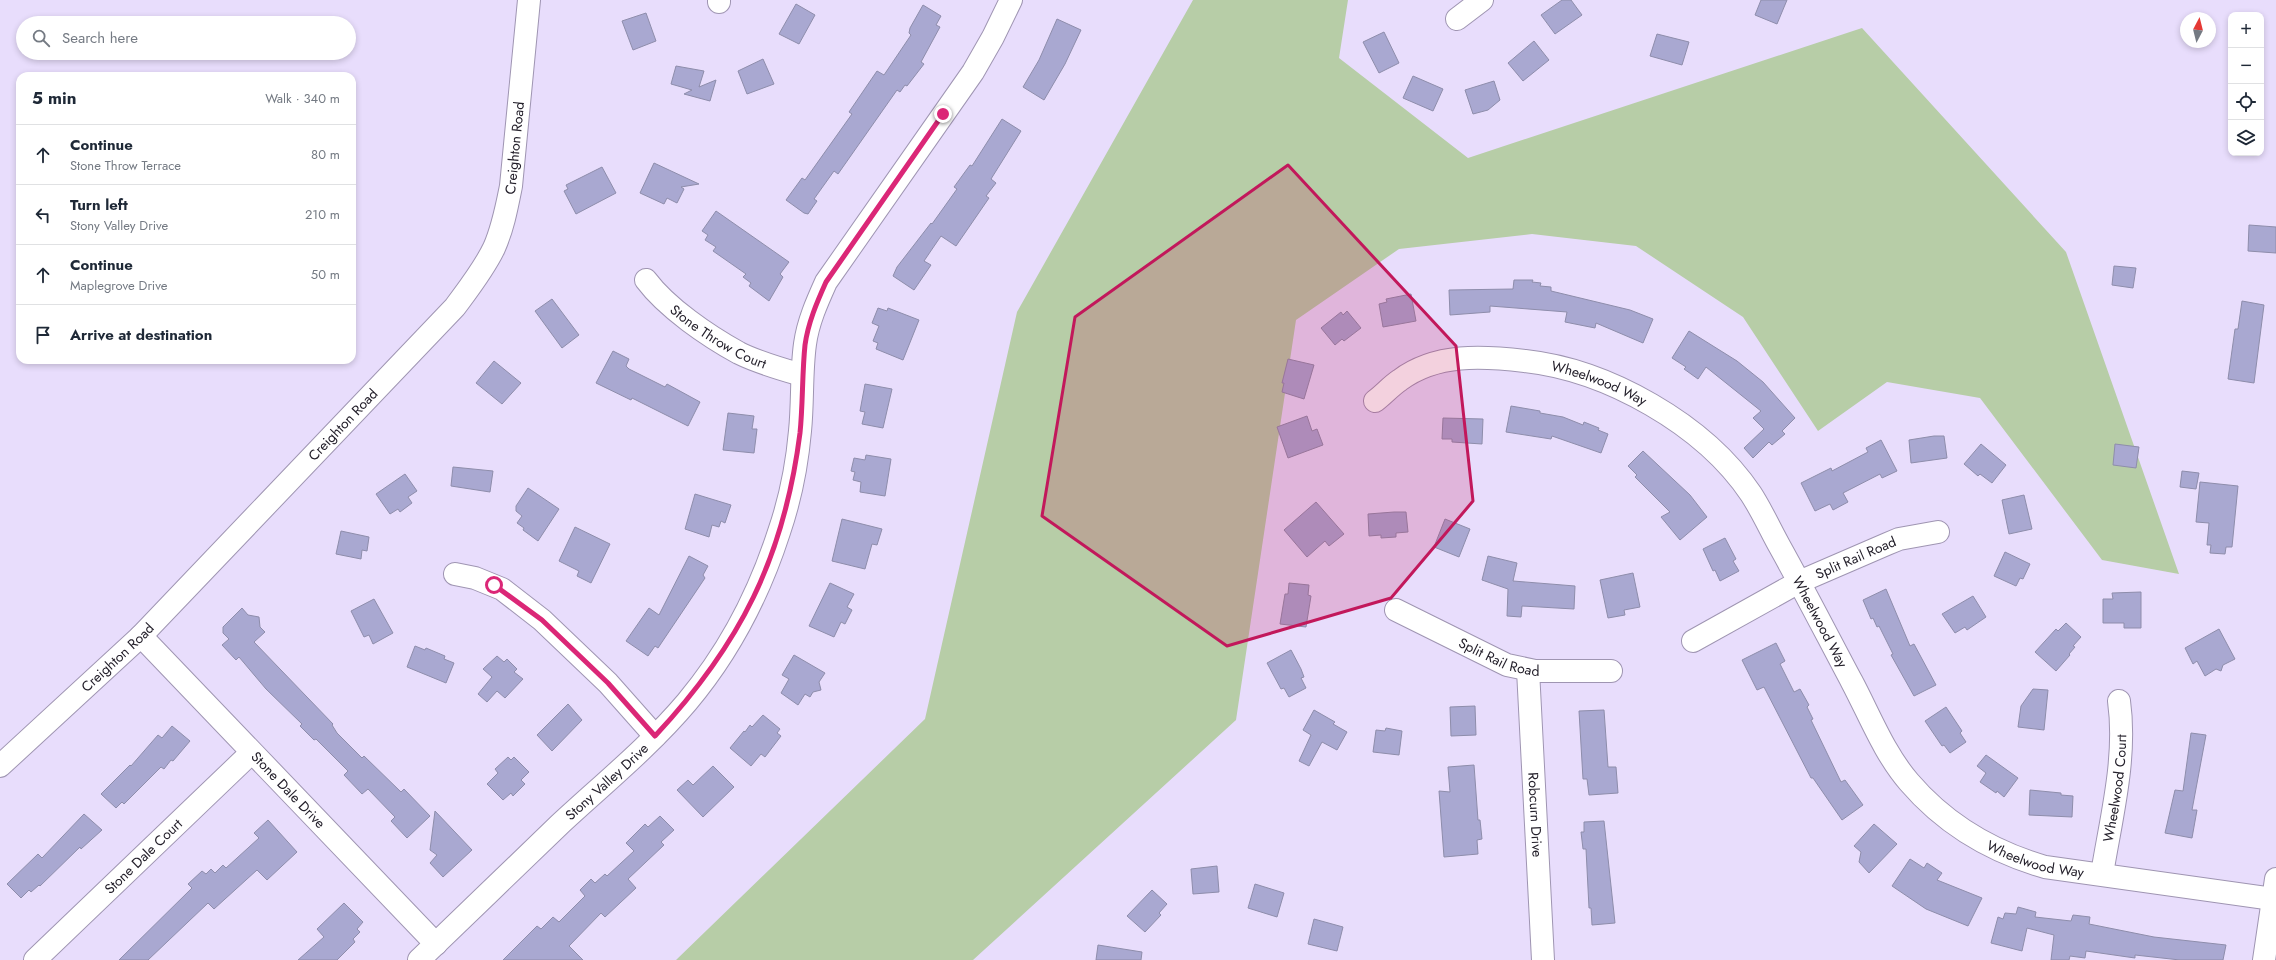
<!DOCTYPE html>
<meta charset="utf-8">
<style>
:root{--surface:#fff;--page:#f6f6f7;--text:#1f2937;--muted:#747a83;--line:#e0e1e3}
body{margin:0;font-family:Jost,sans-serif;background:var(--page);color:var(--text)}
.controls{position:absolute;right:12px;top:12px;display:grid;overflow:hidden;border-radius:8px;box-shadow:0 2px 6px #0003}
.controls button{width:36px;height:36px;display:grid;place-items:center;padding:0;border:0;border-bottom:1px solid var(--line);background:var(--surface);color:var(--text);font:20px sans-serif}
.compass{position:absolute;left:2180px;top:12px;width:36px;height:36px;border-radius:50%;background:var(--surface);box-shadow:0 2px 6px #0003;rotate:7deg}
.stop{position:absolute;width:12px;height:12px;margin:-9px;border:3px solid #db2777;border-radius:50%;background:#fff}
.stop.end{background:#db2777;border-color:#fff;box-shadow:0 1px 4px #0008}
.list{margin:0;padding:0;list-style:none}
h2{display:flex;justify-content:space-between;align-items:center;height:52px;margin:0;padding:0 16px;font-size:17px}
h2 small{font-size:13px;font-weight:400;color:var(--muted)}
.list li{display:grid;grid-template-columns:26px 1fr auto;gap:12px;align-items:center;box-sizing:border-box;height:60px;padding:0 16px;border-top:1px solid var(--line)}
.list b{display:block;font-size:15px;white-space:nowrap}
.list p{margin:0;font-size:13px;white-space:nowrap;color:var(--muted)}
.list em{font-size:13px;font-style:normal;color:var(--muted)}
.icon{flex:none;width:22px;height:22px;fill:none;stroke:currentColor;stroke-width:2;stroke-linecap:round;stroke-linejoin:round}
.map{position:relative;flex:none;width:2276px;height:960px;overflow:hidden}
.search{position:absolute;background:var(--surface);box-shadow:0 2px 6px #0003;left:16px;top:16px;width:340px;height:44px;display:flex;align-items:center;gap:10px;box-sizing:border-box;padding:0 14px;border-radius:22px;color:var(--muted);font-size:15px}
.panel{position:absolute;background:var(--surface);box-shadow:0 2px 6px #0003;left:16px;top:72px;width:340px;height:292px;border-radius:12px}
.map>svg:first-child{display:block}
.green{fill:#b7cda7}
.building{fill:#a9a8d1;stroke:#8e8dab}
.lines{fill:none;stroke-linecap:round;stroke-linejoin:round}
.minor-casing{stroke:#9f95b2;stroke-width:24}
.tertiary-casing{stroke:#9f95b2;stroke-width:24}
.secondary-casing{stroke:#9f95b2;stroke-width:24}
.minor{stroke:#fff;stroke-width:22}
.tertiary{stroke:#fff;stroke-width:22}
.secondary{stroke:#fff;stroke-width:22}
.route{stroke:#db2777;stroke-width:5}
.marked{fill:#c2185b;fill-opacity:0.2;stroke:#c2185b;stroke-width:3;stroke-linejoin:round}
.labels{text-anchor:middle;stroke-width:4;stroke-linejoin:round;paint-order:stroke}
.street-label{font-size:14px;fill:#24202b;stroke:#f2eefa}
</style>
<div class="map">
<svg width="2276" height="960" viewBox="0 0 2276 960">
<rect width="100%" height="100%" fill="#e8ddfc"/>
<!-- green -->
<path class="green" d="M1193 0H1348L1339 58 1468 158 1862 28 2066 252 2179 574 2102 560 1980 398 1887 382 1818 431 1743 317 1636 246 1532 234 1399 249 1296 320 1236 720 973 960H676L925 719 1017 312Z"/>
<!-- building -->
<g class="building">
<path d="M1562 0H1571L1582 15 1555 34 1541 15Z"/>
<path d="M1761 0H1787L1777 24 1755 15Z"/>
<path d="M796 4 815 15 799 44 779 34Z"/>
<path d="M923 5 941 16 936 25 940 27 921 62 924 64 907 86 905 85 900 92 897 90 838 174 834 171 814 199 817 201 808 214 804 213 786 200 802 178 805 180 852 114 849 112 877 71 884 75 911 35 909 33 910 28Z"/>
<path d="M646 13 656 41 633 50 622 21Z"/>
<path d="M1057 19 1081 30 1065 64 1044 100 1023 87 1039 60Z"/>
<path d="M1384 32 1399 63 1379 73 1363 42Z"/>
<path d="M1657 34 1689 42 1682 65 1650 56Z"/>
<path d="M1534 41 1549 60 1523 81 1508 63Z"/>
<path d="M763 59 774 84 747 94 738 71Z"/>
<path d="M676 66 704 71 699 87 716 80 710 101 684 94 692 90 671 84Z"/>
<path d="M1413 76 1443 89 1433 111 1403 98Z"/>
<path d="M1494 81 1500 100 1488 110 1473 114 1465 90Z"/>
<path d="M1002 119 1021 131 991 179 996 183 986 196 989 198 956 246 941 236 924 261 931 265 914 290 893 276 897 267 931 223 932 224 957 189 954 187 970 165 972 166Z"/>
<path d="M654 163 699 184 681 187 684 189 677 203 667 198 664 204 640 193Z"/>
<path d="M602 167 616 193 576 214 564 191 568 189 566 185Z"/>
<path d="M716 211 789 262 780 274 783 277 769 301 749 286 751 283 743 277 746 274 713 251 716 247 705 240 708 235 702 231Z"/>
<path d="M2249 225 2276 227V253L2248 251Z"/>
<path d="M2114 266 2136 268 2133 288 2112 285Z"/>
<path d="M1514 280H1533L1532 282 1541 283 1540 286 1551 287V291L1630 310 1653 319 1643 343 1596 323 1595 328 1565 322 1567 312 1490 306V312L1450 315 1449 290 1513 289Z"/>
<path d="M1411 294 1416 321 1383 327 1379 304 1387 302 1386 299Z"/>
<path d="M552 299 579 335 562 348 535 311Z"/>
<path d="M2242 301 2264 305 2254 383 2228 379 2235 329H2238Z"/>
<path d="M878 308 887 311 888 308 919 320 903 360 876 349 878 343 873 341 879 326 872 323Z"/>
<path d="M1347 311 1361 328 1344 341 1342 339 1335 345 1321 328 1341 312 1343 315Z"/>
<path d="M1689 331 1737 361 1763 382 1795 418 1782 431 1785 434 1772 445 1769 442 1753 458 1744 448 1764 429 1753 418 1761 411 1706 367 1698 379 1684 369 1686 367 1672 358Z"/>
<path d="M613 351 629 359 626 366 629 369 665 387 667 384 700 402 688 426 632 398 631 400 596 383Z"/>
<path d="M1288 359 1314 365 1304 399 1282 392 1284 383H1282Z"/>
<path d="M494 361 521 383 502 404 476 383Z"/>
<path d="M865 384 892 389 883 428 862 424 865 412 860 411Z"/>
<path d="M1511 406 1540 411V413L1563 417 1583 425 1584 422 1599 428 1598 430 1608 434 1601 453 1552 436 1551 439 1506 432Z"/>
<path d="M728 413 754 416 752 429H757L754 453 723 450Z"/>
<path d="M1307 416 1312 431 1317 429 1323 445 1288 458 1277 427Z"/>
<path d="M1443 418 1483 419 1482 444 1452 442V439H1442Z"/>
<path d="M1934 436H1944L1947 458 1911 463 1909 440Z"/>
<path d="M1881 440 1897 471 1882 478 1880 474 1843 493 1848 502 1833 510 1830 504 1815 511 1801 483 1831 468 1832 471 1868 452 1866 448Z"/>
<path d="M1981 444 2006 465 1992 483 1980 474 1978 476 1964 464Z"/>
<path d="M2115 444 2139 447 2136 468 2113 465Z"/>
<path d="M1643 451 1690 495 1707 517 1680 540 1661 517 1670 512 1635 477 1637 475 1628 466Z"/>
<path d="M866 455 891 459 885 496 860 492 861 482 853 480 855 472 851 471 854 458 865 460Z"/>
<path d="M453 467 493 471 490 492 451 486Z"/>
<path d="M2182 471 2199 473 2196 489 2180 487Z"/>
<path d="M405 474 417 491 408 497 412 503 400 512 398 509 390 514 376 494Z"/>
<path d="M2200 482 2238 486 2232 547H2226L2225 554 2210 553 2211 545H2207L2209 523 2196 522Z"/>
<path d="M528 488 559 509 538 541 523 530 524 528 517 523 522 516 516 511V506Z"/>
<path d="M695 494 731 505 725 523 721 521 719 527 712 525 709 537 685 529Z"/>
<path d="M2024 495 2032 529 2009 534 2002 500Z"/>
<path d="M1316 502 1344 534 1329 546 1325 541 1307 557 1284 530Z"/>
<path d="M1394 512H1406L1408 532 1396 533V537L1381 538V535L1369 536 1368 514Z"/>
<path d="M842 519 882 529 877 545 872 544 865 569 832 561Z"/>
<path d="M1445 519 1470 529 1459 557 1434 547Z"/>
<path d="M575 527 610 544 591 583 577 576 579 571 559 561Z"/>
<path d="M341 531 369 537 367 551 362 550 361 559 336 554Z"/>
<path d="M1725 538 1736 559 1733 561 1739 571 1720 581 1715 570 1713 571 1703 549Z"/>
<path d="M2005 552 2030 564 2023 579 2020 578 2016 586 1994 576Z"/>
<path d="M689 556 708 566 703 575 705 578 658 648 655 646 648 656 626 641 649 608 659 615Z"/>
<path d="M1488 556 1517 563 1513 581 1575 586 1574 609 1522 606 1521 617 1507 616 1508 589 1482 580Z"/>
<path d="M1633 573 1640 607 1624 610 1625 615 1608 618 1600 580Z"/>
<path d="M830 583 854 594 847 607 852 610 845 624 841 622 834 637 809 626Z"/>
<path d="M1289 583 1309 585 1308 595 1311 596 1306 627 1280 624 1285 594H1288Z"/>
<path d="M1886 589 1910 646 1914 644 1936 685 1914 696 1891 655 1893 654 1879 626 1877 627 1873 618 1871 619 1863 600Z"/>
<path d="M2141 592V628H2124V623H2103V599H2113L2112 593Z"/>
<path d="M1973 596 1986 617 1967 630 1965 627 1955 633 1942 614Z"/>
<path d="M374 599 393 633 373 644 369 635 364 637 351 611Z"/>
<path d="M242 608 248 615 259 617 260 627 265 632 254 642 333 724 332 725 337 733 362 758 364 756 401 792 404 789 430 816 407 838 391 821 395 817 368 789 362 794 344 775 348 771 316 739 314 740 300 726 302 724 266 689 239 657 236 660 222 645 229 639 223 633V627Z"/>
<path d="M2066 623 2081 637 2073 646 2075 647 2069 654 2070 655 2056 671 2035 652 2056 629 2058 631Z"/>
<path d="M2219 629 2235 659 2223 665 2221 671 2216 669 2205 676 2197 661 2193 664 2185 648Z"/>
<path d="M1776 643 1785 661 1780 664 1794 692 1800 689 1809 705 1807 707 1813 719 1811 720 1841 782 1845 780 1863 805 1842 820 1813 778H1811L1764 687 1757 690 1742 660Z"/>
<path d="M415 646 425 650 426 648 445 656 444 659 454 663 446 683 407 667Z"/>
<path d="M1291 650 1301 669 1304 677 1301 678 1306 688 1289 697 1284 688 1281 689 1267 663Z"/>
<path d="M794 655 825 673 819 682 821 690 813 692 810 697 805 694 798 705 781 693 789 679 782 675Z"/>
<path d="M497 656 504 662 507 659 517 669 514 672 523 679 505 698 497 691 487 702 478 694 492 677 483 669Z"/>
<path d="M2033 689 2048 690 2044 730 2018 727 2021 706Z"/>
<path d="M568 704 582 720 552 751 537 735Z"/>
<path d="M1475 706 1476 735 1451 736 1450 707Z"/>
<path d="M1946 707 1962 731 1960 733 1966 742 1950 753 1944 745 1942 746 1925 721Z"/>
<path d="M1314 710 1335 722 1333 724 1347 732 1337 750 1322 742 1309 766 1299 761 1311 735 1303 730Z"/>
<path d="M1604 710 1608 767H1616L1618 793 1589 795 1587 779H1583L1579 711Z"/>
<path d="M763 715 780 729 777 733 781 736 765 757 761 754 751 766 730 748 744 731 745 732 750 725 752 727Z"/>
<path d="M172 726 190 741 173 761 171 760 164 769 161 767 124 804 122 802 116 808 101 794 130 765 131 766 158 735 162 738Z"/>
<path d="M1386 728 1402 731 1399 755 1373 752 1376 730 1385 731Z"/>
<path d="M2191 733 2206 735 2192 810H2197L2192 838 2165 833 2175 790 2183 791Z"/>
<path d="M1986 755 2018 778 2004 797 1997 791 1996 793 1980 782 1986 773 1977 766Z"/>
<path d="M508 757 511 760 514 757 529 772 521 780 525 784 513 796 511 793 503 800 487 784 498 773 495 769Z"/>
<path d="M1474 765 1478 820H1480L1482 839 1477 840 1478 854 1444 857 1439 791 1450 792 1448 767Z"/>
<path d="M713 766 734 787 703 817 677 790 688 780 693 785Z"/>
<path d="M2030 790 2061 793V795L2073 796 2072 817 2029 815Z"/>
<path d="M435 811 472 850 443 877 430 863 437 855 430 850Z"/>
<path d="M84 814 102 830 81 849 80 847 40 886 39 885 31 892 29 890 21 898 7 884 38 854 42 858Z"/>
<path d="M660 816 674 830 661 842 664 845 628 879 636 888 605 917 601 913 569 946 583 960H503L537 926 541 929 553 917 559 922 585 896 580 890 591 879 595 883 605 874 607 876 634 851 626 843 645 824 648 827Z"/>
<path d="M268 820 297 852 267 880 257 870 214 909 208 903 148 960H119L192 888 188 884 202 871 206 874 211 869 215 873 223 865 226 868 259 838 254 833Z"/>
<path d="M1604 821 1615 923 1592 925 1591 908H1589L1586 849H1583L1581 832H1584V822Z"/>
<path d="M1874 824 1897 844 1869 873 1859 862 1861 852 1854 846Z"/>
<path d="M1910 859 1924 868 1927 863 1942 873 1937 880 1982 898 1968 926 1926 909 1892 886Z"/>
<path d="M1217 866 1219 892 1193 894 1191 869Z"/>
<path d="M1255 884 1284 893 1277 917 1248 908Z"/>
<path d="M1152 890 1167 904 1159 913 1161 915 1145 932 1127 916Z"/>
<path d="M344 903 363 922 357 929 360 932 353 939 355 942 337 960H298L324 937 317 929Z"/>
<path d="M2018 907 2036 912 2035 917 2071 921 2073 915 2090 917 2089 924 2154 937 2226 945 2223 960H2180L2135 955V958L2086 951 2085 958 2070 956 2069 960H2051L2054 935 2027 928 2022 951 1991 943 1998 917 2003 919 2005 913 2016 914Z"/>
<path d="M1314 919 1343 927 1337 951 1308 944Z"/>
<path d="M1098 945 1142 952 1141 960H1096Z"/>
</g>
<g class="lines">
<defs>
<g id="minor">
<path d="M719 2V0"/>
<path d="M1457 19 1482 0"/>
<path id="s1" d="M646 280C667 308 708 336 739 353 759 363 781 369 802 375"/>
<path id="s2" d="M1375 401C1384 394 1391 386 1400 380 1436 353 1483 356 1525 361 1607 370 1704 424 1751 494 1762 511 1770 529 1780 547 1805 592 1828 637 1852 682 1870 716 1884 753 1909 782 1945 824 1993 852 2045 867L2273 899"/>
<path d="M455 574 475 578 502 589 542 620 608 683 655 736"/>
<path id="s3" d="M1396 610 1507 665 1535 671H1611"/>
<path id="s4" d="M141 636 436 944"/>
<path id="s5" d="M1693 641 1799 582 1887 544 1899 539 1938 532"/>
<path id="s6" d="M1528 670 1543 960"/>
<path id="s7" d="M2102 874C2111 818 2127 758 2119 701"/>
<path id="s8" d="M35 960 251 753"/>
<path id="s9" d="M419 960C466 915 512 870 559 825 602 785 649 747 687 702 729 652 759 594 779 532 790 500 797 465 800 431 803 402 801 373 805 344 808 322 817 302 826 282L973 72 993 37 1011 0"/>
</g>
<path id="tertiary" d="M2264 960 2276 879"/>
<g id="secondary">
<path id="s10" d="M0 766 141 636 455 307C469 288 484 269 494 248 503 228 507 206 511 186L529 0"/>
</g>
</defs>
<!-- minor casing -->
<use href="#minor" class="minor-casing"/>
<!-- tertiary casing -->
<use href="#tertiary" class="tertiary-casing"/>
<!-- secondary casing -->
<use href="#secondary" class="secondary-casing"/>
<!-- minor -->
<use href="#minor" class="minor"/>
<!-- tertiary -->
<use href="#tertiary" class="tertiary"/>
<!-- secondary -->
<use href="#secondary" class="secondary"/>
</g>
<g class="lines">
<!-- route -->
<path class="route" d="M494 585 542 620 608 683 655 736C740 645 784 558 800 433 803 404 802 374 805 345 808 323 817 302 826 282L943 114"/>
</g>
<!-- marked area -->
<path class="marked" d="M1288 165 1456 346 1473 501 1391 598 1227 646 1042 516 1075 317Z"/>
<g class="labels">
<!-- street labels -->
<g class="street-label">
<text dy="5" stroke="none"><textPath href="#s10" startOffset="820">Creighton Road</textPath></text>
<text dy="5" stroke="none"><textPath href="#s1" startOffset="93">Stone Throw Court</textPath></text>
<text dy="5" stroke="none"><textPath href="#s2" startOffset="240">Wheelwood Way</textPath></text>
<text dy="5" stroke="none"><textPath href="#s10" startOffset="484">Creighton Road</textPath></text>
<text dy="5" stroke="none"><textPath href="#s5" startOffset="183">Split Rail Road</textPath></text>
<text dy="5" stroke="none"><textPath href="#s2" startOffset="577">Wheelwood Way</textPath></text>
<text dy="5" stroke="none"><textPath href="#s3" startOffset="114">Split Rail Road</textPath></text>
<text dy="5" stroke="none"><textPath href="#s10" startOffset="160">Creighton Road</textPath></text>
<text dy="5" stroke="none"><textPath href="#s9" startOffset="259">Stony Valley Drive</textPath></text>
<text dy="5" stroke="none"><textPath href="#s7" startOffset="87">Wheelwood Court</textPath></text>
<text dy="5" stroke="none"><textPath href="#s4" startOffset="213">Stone Dale Drive</textPath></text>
<text dy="5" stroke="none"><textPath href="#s6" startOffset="145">Robcurn Drive</textPath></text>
<text dy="5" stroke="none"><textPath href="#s8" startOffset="150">Stone Dale Court</textPath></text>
<text dy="5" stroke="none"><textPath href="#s2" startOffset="912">Wheelwood Way</textPath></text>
</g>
</g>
</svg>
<div class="controls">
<button>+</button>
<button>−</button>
<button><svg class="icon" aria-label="locate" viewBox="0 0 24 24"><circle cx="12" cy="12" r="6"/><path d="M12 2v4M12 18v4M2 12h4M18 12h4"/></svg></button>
<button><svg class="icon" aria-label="layers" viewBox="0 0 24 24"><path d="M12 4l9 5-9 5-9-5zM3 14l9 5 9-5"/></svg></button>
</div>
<svg class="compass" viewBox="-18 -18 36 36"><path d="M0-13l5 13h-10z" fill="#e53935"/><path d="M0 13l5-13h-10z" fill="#747a83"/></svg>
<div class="stop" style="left:494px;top:585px"></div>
<div class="stop end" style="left:943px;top:114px"></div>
<div class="search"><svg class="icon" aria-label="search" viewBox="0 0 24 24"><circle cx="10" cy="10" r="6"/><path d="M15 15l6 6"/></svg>Search here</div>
<section class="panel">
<h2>5 min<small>Walk · 340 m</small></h2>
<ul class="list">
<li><svg class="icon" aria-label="ahead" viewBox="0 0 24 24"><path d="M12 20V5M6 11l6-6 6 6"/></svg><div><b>Continue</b><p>Stone Throw Terrace</p></div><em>80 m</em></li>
<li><svg class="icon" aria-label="left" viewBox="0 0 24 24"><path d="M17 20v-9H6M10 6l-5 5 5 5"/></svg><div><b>Turn left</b><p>Stony Valley Drive</p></div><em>210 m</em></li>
<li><svg class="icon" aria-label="ahead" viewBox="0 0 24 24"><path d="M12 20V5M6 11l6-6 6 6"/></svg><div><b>Continue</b><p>Maplegrove Drive</p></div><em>50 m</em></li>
<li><svg class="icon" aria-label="arrive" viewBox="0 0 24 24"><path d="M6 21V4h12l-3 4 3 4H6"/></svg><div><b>Arrive at destination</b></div></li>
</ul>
</section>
</div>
